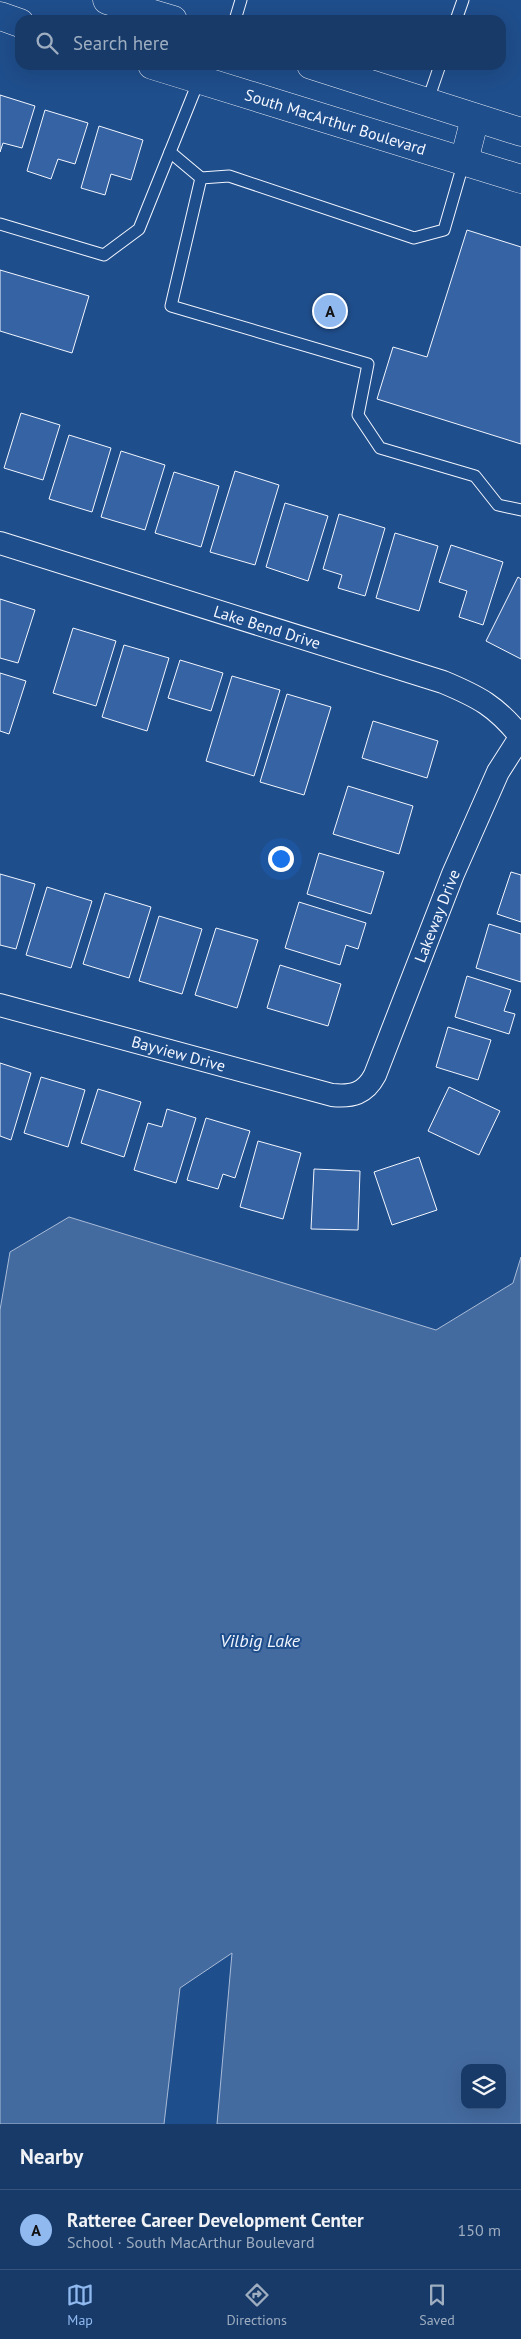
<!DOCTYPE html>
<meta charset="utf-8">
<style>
:root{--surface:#173a69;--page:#20416f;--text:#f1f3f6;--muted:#9eadc0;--line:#36547d;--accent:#90b9f0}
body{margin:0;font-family:"PT Sans",sans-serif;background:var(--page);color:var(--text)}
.controls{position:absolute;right:15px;bottom:15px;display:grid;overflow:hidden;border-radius:10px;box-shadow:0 5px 20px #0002}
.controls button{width:45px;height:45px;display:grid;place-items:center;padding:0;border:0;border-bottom:1px solid var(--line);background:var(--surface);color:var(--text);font:25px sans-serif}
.you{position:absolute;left:280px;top:858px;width:18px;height:18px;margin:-12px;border:4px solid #fff;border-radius:50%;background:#1a73e8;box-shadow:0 0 0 8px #1a73e833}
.badge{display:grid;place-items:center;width:32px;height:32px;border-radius:50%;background:var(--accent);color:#111;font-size:16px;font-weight:700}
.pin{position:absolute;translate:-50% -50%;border:2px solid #fff;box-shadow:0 1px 5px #0006}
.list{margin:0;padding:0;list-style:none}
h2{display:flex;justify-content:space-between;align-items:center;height:65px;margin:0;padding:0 20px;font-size:21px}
h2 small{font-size:16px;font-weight:400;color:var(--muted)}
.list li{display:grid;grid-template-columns:32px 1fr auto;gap:15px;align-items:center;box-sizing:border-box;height:80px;padding:0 20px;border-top:1px solid var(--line)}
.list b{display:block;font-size:19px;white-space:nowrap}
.list p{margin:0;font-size:16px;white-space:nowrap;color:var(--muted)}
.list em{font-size:16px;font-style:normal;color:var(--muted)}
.icon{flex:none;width:28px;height:28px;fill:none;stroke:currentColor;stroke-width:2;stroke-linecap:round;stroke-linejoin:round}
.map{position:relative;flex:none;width:521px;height:2124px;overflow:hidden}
.search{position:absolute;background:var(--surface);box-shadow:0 5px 20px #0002;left:15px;right:15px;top:15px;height:55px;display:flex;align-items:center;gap:12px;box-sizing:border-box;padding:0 18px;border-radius:15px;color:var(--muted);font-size:19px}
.sheet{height:145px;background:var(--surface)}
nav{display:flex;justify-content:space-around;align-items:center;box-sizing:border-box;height:70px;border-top:1px solid var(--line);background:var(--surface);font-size:14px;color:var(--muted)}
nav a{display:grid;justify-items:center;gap:2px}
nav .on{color:var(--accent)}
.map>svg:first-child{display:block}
.water{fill:#446ba0;stroke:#a8bbd7;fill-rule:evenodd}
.building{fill:#3563a3;stroke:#f2f6ff}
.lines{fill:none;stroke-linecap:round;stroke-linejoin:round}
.service-casing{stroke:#f2f6ff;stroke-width:13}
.minor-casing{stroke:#f2f6ff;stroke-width:24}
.secondary-casing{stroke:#f2f6ff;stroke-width:29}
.service{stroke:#1f4e8c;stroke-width:11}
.minor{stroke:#1f4e8c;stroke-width:22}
.secondary{stroke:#1f4e8c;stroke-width:28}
.labels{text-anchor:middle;stroke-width:4;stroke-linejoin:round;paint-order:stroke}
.street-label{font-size:16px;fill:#f2f6ff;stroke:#1f4e8c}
.water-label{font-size:18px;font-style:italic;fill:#f2f6ff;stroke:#1f4e8c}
</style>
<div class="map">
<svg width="521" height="2124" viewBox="0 0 521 2124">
<rect width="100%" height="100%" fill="#1f4e8c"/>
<!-- water -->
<path class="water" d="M69 1217 436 1330 513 1283 521 1257V2124H217L232 1953 180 1988 164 2124H0V1310L10 1252ZM465 2068H502V2105H465Z"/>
<!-- building -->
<g class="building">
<path d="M0 95 35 106 22 148 3 143 0 152Z"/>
<path d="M45 110 88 123 75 164 58 159 51 179 27 171Z"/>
<path d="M99 126 143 140 131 180 111 174 105 195 81 188Z"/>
<path d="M467 230 521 247V444L377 399 393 347 427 357Z"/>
<path d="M0 270 89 296 72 353 0 331Z"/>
<path d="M21 413 60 425 43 480 4 468Z"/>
<path d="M69 435 111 448 92 512 49 499Z"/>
<path d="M121 451 165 465 145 530 101 517Z"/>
<path d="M235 471 279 485 255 565 210 552Z"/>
<path d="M174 472 219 486 201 547 155 533Z"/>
<path d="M285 503 328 516 308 581 266 567Z"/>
<path d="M339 514 385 528 365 596 338 588 342 575 323 569Z"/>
<path d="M395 533 438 546 419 611 376 598Z"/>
<path d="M451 545 503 562 483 625 459 617 467 591 439 582Z"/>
<path d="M518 577 521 579V659L486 641Z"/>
<path d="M0 599 35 610 18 663 0 658Z"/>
<path d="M73 628 116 641 96 706 53 693Z"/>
<path d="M124 645 169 658 147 731 102 717Z"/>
<path d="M180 660 223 673 211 711 168 698Z"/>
<path d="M0 673 26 681 9 734 0 731Z"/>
<path d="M232 676 280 690 254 776 206 761Z"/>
<path d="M287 694 331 707 304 795 260 782Z"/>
<path d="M373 721 438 741 427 778 362 758Z"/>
<path d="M348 786 413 806 399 854 333 834Z"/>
<path d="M319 853 384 872 371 914 307 894Z"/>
<path d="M511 872 521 875V922L497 914Z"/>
<path d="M0 874 35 884 16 949 0 945Z"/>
<path d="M47 887 92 901 71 968 26 955Z"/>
<path d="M105 893 151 907 129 978 83 964Z"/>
<path d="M299 902 366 923 358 949 346 945 340 965 285 948Z"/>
<path d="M159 916 202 929 182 994 139 981Z"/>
<path d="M489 924 521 934V982L476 968Z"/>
<path d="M216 928 258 940 237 1008 195 995Z"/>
<path d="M280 965 341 984 328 1026 267 1008Z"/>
<path d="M467 976 511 990 504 1011 515 1014 509 1034 455 1017Z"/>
<path d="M448 1027 491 1040 478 1080 436 1067Z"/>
<path d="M0 1063 31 1073 11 1140 0 1136Z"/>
<path d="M41 1077 85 1090 68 1147 24 1133Z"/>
<path d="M449 1087 500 1111 479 1155 428 1131Z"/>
<path d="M98 1089 141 1102 124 1157 81 1143Z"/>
<path d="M167 1109 196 1118 176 1183 134 1170 148 1123 162 1127Z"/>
<path d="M206 1118 250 1131 235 1178 223 1174 218 1189 187 1180Z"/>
<path d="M258 1141 301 1153 283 1219 240 1207Z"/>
<path d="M419 1157 437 1210 392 1225 374 1172Z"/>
<path d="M314 1169 360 1171 358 1230 311 1229Z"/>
</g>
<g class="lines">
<defs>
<g id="service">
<path d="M235 20 241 0"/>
<path d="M456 20 463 0"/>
<path d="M199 80 170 152 201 178 229 176 414 238 444 230 464 161"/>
<path d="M427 103 440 65"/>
<path d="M201 178 171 306 368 364 358 415 380 448 475 476 498 505 521 510"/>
<path d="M0 224 104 255 139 229 170 152"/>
</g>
<g id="minor">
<path id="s1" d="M0 543 443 682C479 697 496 706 521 737"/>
<path id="s2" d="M0 1005 332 1095C352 1097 365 1094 375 1075L453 874 498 772 521 736"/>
</g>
<g id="secondary">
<path d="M107 0 173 20"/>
<path d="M0 16 20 23"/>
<path id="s3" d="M152 65 521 179"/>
<path d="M311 65 521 132"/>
<path d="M464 161 475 118"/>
</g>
</defs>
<!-- service casing -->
<use href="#service" class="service-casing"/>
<!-- minor casing -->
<use href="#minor" class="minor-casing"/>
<!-- secondary casing -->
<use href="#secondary" class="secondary-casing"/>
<!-- service -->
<use href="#service" class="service"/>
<!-- minor -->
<use href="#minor" class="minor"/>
<!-- secondary -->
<use href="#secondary" class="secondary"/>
</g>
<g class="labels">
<!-- street labels -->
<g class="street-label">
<text dy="6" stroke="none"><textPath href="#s3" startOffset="192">South MacArthur Boulevard</textPath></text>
<text dy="6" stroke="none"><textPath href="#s1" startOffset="280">Lake Bend Drive</textPath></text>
<text dy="6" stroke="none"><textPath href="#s2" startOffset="566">Lakeway Drive</textPath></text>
<text dy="6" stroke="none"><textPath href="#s2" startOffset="185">Bayview Drive</textPath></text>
</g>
<!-- water labels -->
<g class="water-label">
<text x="260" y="1647">Vilbig Lake</text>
</g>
</g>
</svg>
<div class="controls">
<button><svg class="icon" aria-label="layers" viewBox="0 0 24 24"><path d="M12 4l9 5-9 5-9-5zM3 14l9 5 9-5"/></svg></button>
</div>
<div class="you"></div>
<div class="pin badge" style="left:330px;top:311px">A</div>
<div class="search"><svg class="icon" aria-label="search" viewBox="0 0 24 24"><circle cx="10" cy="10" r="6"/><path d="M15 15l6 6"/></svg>Search here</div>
</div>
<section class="sheet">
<h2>Nearby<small></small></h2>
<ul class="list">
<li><span class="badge">A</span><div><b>Ratteree Career Development Center</b><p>School · South MacArthur Boulevard</p></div><em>150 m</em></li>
</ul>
</section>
<nav>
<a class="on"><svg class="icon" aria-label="map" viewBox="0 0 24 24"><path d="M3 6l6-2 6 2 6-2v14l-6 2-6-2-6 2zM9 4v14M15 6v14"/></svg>Map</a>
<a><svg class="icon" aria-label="directions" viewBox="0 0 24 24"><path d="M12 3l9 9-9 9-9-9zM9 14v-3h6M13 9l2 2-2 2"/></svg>Directions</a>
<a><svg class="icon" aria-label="saved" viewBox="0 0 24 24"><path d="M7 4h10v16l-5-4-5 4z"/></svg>Saved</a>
</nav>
